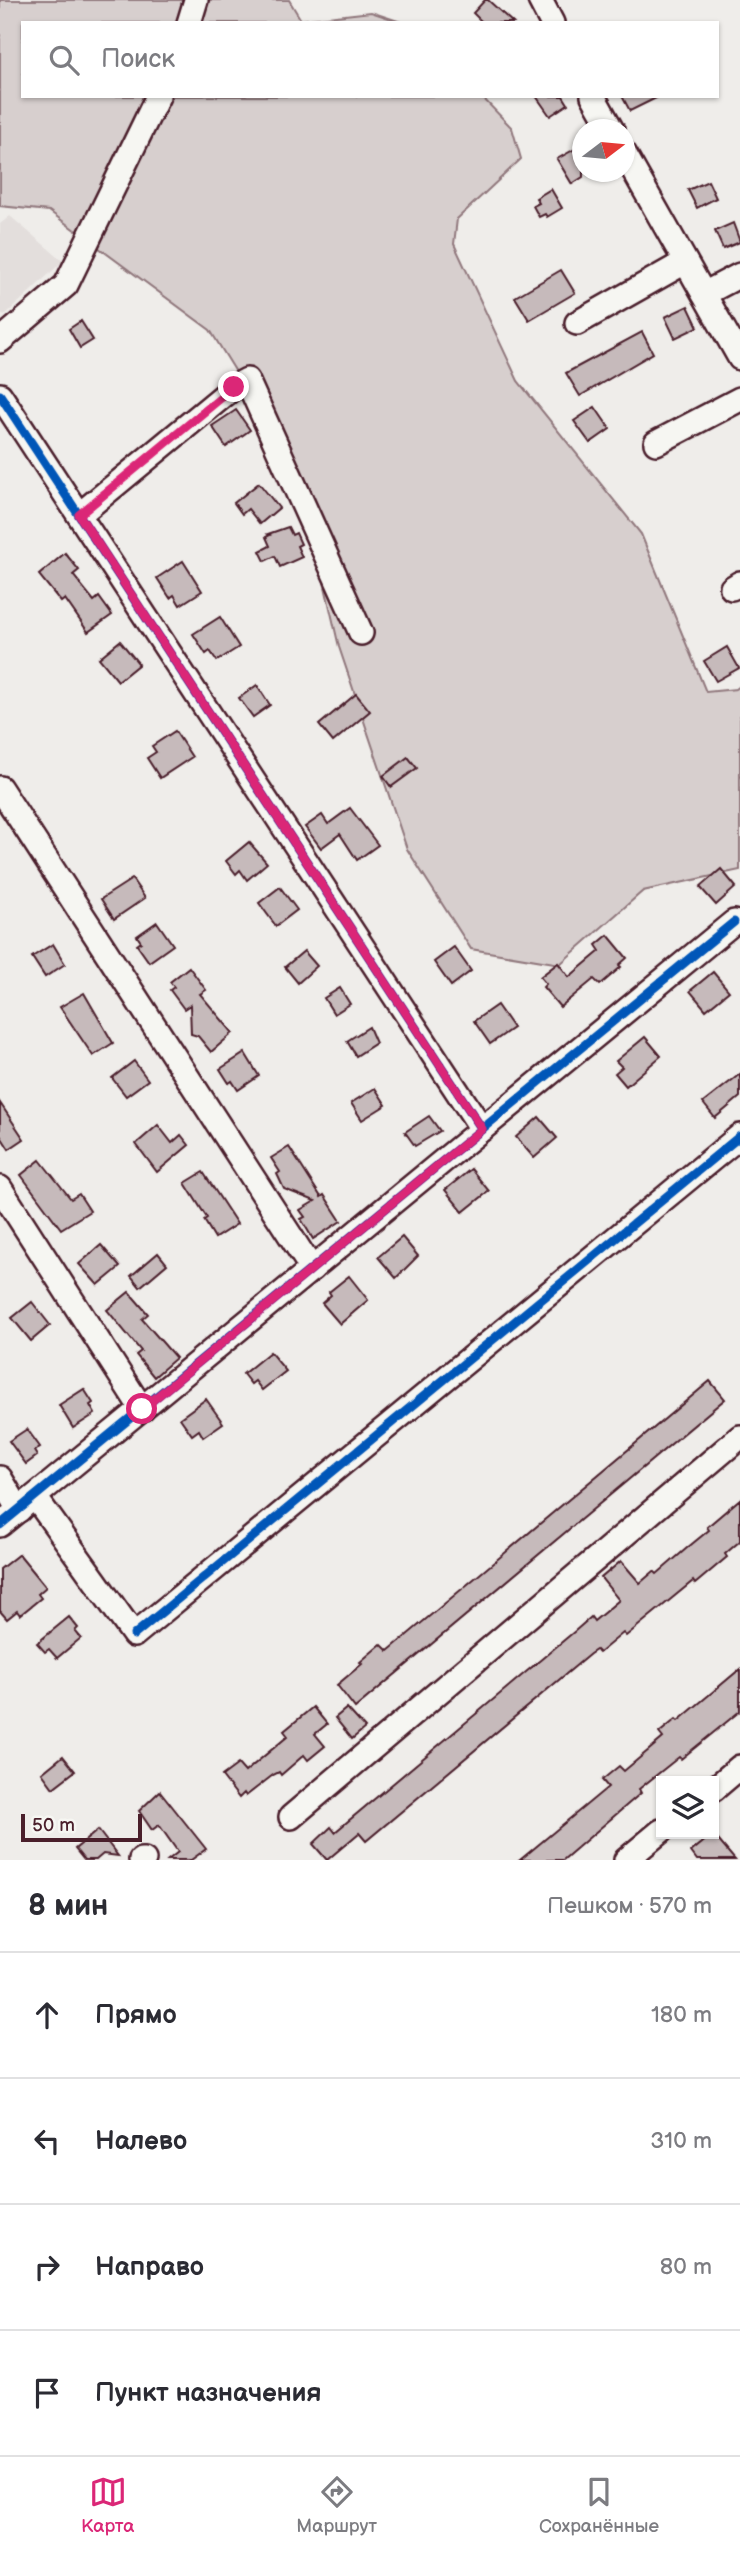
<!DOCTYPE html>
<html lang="ru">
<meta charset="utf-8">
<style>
:root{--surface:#fff;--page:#f2f2f3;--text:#2b2b33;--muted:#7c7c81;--line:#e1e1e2;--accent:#db2777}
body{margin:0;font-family:"Balsamiq Sans",sans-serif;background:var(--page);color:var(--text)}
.controls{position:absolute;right:21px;bottom:21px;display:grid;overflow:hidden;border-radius:0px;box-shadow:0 2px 5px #0004}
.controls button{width:63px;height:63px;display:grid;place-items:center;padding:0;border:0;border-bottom:2px solid var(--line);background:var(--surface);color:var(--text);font:35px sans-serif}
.compass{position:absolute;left:572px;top:119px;width:63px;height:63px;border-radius:50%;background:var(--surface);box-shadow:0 2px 5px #0004;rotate:74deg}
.scale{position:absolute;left:21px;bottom:18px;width:121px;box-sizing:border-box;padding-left:7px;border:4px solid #4a1f2b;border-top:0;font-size:19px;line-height:24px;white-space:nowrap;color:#4a1f2b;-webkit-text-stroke:5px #f6f6f2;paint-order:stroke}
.stop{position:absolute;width:21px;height:21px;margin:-16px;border:5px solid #db2777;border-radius:50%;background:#fff}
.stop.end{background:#db2777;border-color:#fff;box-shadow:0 2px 7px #0008}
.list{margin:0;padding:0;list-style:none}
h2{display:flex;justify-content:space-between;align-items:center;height:91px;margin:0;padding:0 28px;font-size:30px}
h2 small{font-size:23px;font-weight:400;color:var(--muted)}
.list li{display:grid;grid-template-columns:46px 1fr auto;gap:21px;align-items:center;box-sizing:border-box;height:126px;padding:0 28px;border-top:2px solid var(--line)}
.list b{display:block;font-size:26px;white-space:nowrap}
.list em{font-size:23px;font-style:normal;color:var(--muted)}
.icon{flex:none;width:38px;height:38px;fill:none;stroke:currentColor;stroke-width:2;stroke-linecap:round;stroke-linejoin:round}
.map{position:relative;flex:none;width:740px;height:1860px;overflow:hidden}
.search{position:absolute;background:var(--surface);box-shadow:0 2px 5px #0004;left:21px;right:21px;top:21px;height:77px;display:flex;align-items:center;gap:18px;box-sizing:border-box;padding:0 24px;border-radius:0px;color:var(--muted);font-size:26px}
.sheet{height:595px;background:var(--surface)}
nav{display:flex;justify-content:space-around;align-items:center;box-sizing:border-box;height:98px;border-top:2px solid var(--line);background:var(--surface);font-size:19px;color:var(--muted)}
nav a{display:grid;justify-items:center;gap:4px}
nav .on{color:var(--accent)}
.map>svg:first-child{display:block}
.built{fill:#e3dedc}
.green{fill:#d7cfce;stroke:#90777c;stroke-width:2}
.building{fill:#c6babb;stroke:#4a1f2b;stroke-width:2}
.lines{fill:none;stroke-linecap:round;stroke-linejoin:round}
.minor-casing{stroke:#4a1f2b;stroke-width:28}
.minor{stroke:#f6f6f2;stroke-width:23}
.cycleway-casing{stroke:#f6f6f2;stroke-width:13}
.cycleway{stroke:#0057b8;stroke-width:9}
.route{stroke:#db2777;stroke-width:9}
</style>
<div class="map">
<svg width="740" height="1860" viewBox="0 0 740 1860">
<rect width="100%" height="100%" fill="#efedea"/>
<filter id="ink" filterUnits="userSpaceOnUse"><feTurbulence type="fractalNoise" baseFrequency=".0143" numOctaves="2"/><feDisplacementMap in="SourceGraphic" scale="14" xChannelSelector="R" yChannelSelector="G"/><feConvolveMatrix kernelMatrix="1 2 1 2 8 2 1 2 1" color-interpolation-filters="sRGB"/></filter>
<g filter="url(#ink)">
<!-- built -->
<path class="built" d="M10 216 63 261 4 316 0 311V224Z"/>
<!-- green -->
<path class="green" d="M0 0H289L301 20 371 12 404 23H23V96H481L512 128 521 159 457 219 454 244 518 381 641 534 706 692 736 689 740 686V870L643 891 560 964 471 949 407 849 339 647 299 474 210 330 49 211 0 206Z"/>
<!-- building -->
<g class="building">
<path d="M485 0H488L513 23H483L473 13Z"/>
<path d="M536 96H563L568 104 550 116Z"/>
<path d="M622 96H660L630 111Z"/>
<path d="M575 149 583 161V177L572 184 557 159Z"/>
<path d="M708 181 716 198 697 208 688 190Z"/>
<path d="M551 189 562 208 547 217 545 214 539 217 533 206 539 203 536 198Z"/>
<path d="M733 223 740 242 723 249 715 231Z"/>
<path d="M561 270 575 293 529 320 515 297Z"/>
<path d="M688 306 698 327 675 338 665 317Z"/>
<path d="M81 321 93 340 80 348 69 329Z"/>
<path d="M642 332 653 353 580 396 566 373Z"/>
<path d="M595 407 610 429 590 443 574 421Z"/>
<path d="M236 410 250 430 226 447 212 426Z"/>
<path d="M259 483 279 508 260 524 248 509 242 514 234 503Z"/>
<path d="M288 527 292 535 296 533 301 544 297 546 302 557 280 567 275 556 265 561 260 551 270 546 266 537 270 535 268 534Z"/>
<path d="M65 553 79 570 73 575 94 601 99 597 112 615 88 632 65 599 61 602 39 575Z"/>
<path d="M183 561 202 591 180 605 174 595 170 598 157 578Z"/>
<path d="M220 617 239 647 217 661 210 651 206 654 193 634Z"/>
<path d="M120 641 139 664 118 681 99 658Z"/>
<path d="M727 647 739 668 716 681 704 661Z"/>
<path d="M257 685 270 705 253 717 239 698Z"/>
<path d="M356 694 370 711 333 742 319 725Z"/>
<path d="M175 731 192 757 160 778 147 758 156 752 152 746Z"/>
<path d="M408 757 417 768 391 787 383 776Z"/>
<path d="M350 808 378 845 357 860 340 834 321 848 305 827 322 815 328 824Z"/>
<path d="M249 842 267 863 247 880 240 870 236 874 226 861Z"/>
<path d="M721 869 736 887 716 905 700 887Z"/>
<path d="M132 879 145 898 114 919 101 899Z"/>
<path d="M280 887 297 910 276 926 259 903Z"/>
<path d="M157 922 173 945 149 962 137 945 141 942 137 936Z"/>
<path d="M608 935 627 958 619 965 621 967 600 985 594 979 560 1007 543 987 546 984 540 977 558 963 569 977 600 951 596 945Z"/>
<path d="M53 944 65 964 45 977 32 957Z"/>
<path d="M454 947 471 971 451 986 434 962Z"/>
<path d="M304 951 317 966 298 983 285 967Z"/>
<path d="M189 967 206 990 200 994 233 1033 211 1052 198 1036 191 1034 190 1005 184 1009 170 990 174 987 170 982Z"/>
<path d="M713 972 729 991 706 1010 690 991Z"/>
<path d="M340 988 350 1004 334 1014 324 998Z"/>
<path d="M84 993 113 1043 93 1056 60 1007Z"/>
<path d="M497 1005 513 1028 490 1044 474 1021Z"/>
<path d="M369 1027 376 1043 356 1056 347 1041Z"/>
<path d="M645 1037 661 1056 626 1086 615 1073 622 1067 616 1061Z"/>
<path d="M245 1053 259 1076 238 1090 232 1081 229 1083 220 1069Z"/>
<path d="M134 1061 148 1080 126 1096 112 1078Z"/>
<path d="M740 1074V1097L715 1118 703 1103Z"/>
<path d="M375 1088 386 1105 362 1120 351 1103Z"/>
<path d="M0 1103 24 1139 9 1149 0 1135Z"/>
<path d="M429 1116 440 1131 415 1146 405 1132Z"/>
<path d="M539 1117 557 1138 534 1158 516 1137Z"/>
<path d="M158 1125 172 1143 181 1135 189 1145 157 1172 136 1144Z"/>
<path d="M289 1147 321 1197 324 1195 341 1221 313 1239 301 1219 305 1217 300 1210 315 1201 284 1189 277 1174 280 1172 271 1158Z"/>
<path d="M40 1160 71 1199 79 1194 90 1211 61 1229 21 1175Z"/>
<path d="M471 1169 489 1191 463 1212 445 1190Z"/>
<path d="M203 1172 237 1224 215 1238 204 1220 207 1218 185 1183Z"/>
<path d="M402 1237 418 1256 396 1278 378 1257Z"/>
<path d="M101 1245 120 1267 98 1285 79 1264Z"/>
<path d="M158 1253 167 1264 140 1287 131 1276Z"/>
<path d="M349 1276 368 1300 340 1324 322 1303 331 1295 329 1292Z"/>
<path d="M129 1292 148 1314 142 1319 176 1358 154 1377 136 1355 141 1351 107 1310Z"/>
<path d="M32 1302 50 1325 31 1341 12 1318Z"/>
<path d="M270 1352 286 1371 262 1390 255 1381 251 1384 243 1374Z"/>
<path d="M710 1381 725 1399 355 1708 337 1685 362 1664 360 1662 381 1644 388 1651Z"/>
<path d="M84 1389 93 1403 90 1405 95 1414 73 1428 59 1405Z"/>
<path d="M206 1399 223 1423 203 1437 199 1430 192 1435 180 1418Z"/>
<path d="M27 1429 40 1447 34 1451 37 1456 26 1464 9 1441Z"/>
<path d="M740 1499V1541L725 1554 727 1557 695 1584 693 1581 626 1636 623 1633 599 1653 596 1650 590 1654 366 1841 359 1833 327 1860 313 1844 331 1827 335 1832 575 1631 591 1617 594 1621 619 1600 601 1578 621 1561 640 1583 654 1571 657 1574 687 1548 709 1530 707 1527Z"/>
<path d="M19 1554 46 1587 38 1594 41 1598 20 1615 17 1611 7 1619 0 1611V1569Z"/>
<path d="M69 1617 78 1628 75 1631 81 1638 57 1658 49 1649 45 1652 37 1643Z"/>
<path d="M740 1669V1711L681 1759 679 1757 639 1789 641 1793 563 1860H520L608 1787 602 1780 619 1766 624 1771 663 1738 659 1733 676 1719 678 1721Z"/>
<path d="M313 1707 327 1724 315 1734 325 1746 308 1760 304 1755 281 1775 279 1772 273 1775 246 1796 244 1793 239 1798 222 1776 238 1764 245 1772 288 1736 284 1731Z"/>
<path d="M347 1708 365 1728 352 1739 335 1718Z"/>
<path d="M63 1756 75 1771 53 1788 42 1773Z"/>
<path d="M160 1791 206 1849 191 1860H168L178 1852 159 1825 152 1830 139 1811Z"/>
<path d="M98 1830 118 1856 103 1854 96 1860H84L75 1849Z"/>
<path d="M713 1834 735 1860H697L691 1852Z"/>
</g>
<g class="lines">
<defs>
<g id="minor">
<path d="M540 0 552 23"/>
<path d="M189 23 196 0"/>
<path d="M593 96 612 130"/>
<path d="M624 153 740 358"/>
<path d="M704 294 740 275"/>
<path d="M577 323 685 262"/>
<path d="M0 341 66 285 158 96"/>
<path d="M0 395 482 1129"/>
<path d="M656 443 740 399"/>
<path d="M79 515 234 387 247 380 361 633"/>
<path d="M732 588 740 583"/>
<path d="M0 788 312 1269"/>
<path d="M0 1188 142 1409"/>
<path d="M0 1478 19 1510"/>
<path d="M35 1497 134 1635 740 1136"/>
<path d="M0 1525 734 922"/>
<path d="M714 1789 740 1767"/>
<path d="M291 1817 740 1437"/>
<path d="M141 1860H144"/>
<path d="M626 1860 661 1831"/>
</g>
</defs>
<!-- minor casing -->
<use href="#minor" class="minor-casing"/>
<!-- minor -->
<use href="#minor" class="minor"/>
<defs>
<g id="cycleway">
<path d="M0 395 482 1129"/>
<path d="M0 1525 734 922"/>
<path d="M134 1635 740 1136"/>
</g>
</defs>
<!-- cycleway casing -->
<use href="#cycleway" class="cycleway-casing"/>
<!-- cycleway -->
<use href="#cycleway" class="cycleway"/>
</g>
</g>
<g class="lines" filter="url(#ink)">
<!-- route -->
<path class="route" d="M142 1409 482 1129 79 515 234 387"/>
</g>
</svg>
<div class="controls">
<button><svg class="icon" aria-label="layers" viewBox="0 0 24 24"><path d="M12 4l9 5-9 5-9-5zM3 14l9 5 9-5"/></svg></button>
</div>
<svg class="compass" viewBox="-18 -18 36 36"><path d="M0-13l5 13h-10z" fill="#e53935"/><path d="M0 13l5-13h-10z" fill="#7c7c81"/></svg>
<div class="scale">50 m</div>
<div class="stop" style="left:142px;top:1409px"></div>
<div class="stop end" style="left:234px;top:387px"></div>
<div class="search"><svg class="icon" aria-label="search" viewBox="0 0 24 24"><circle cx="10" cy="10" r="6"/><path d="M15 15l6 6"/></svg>Поиск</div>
</div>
<section class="sheet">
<h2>8 мин<small>Пешком · 570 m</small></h2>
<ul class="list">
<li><svg class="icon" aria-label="ahead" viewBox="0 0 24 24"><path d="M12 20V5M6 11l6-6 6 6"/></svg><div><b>Прямо</b></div><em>180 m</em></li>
<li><svg class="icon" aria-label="left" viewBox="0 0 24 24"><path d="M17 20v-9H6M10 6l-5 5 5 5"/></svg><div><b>Налево</b></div><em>310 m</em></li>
<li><svg class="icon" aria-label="right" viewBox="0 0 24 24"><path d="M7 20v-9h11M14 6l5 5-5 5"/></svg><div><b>Направо</b></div><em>80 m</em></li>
<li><svg class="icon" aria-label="arrive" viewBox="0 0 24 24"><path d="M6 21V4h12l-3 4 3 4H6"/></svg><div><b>Пункт назначения</b></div></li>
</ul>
</section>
<nav>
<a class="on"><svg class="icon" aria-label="map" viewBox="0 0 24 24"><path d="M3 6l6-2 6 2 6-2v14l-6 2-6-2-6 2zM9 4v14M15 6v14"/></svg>Карта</a>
<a><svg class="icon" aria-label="directions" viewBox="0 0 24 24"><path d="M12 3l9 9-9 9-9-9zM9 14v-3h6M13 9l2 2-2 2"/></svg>Маршрут</a>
<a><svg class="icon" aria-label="saved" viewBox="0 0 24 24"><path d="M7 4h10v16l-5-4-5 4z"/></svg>Сохранённые</a>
</nav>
